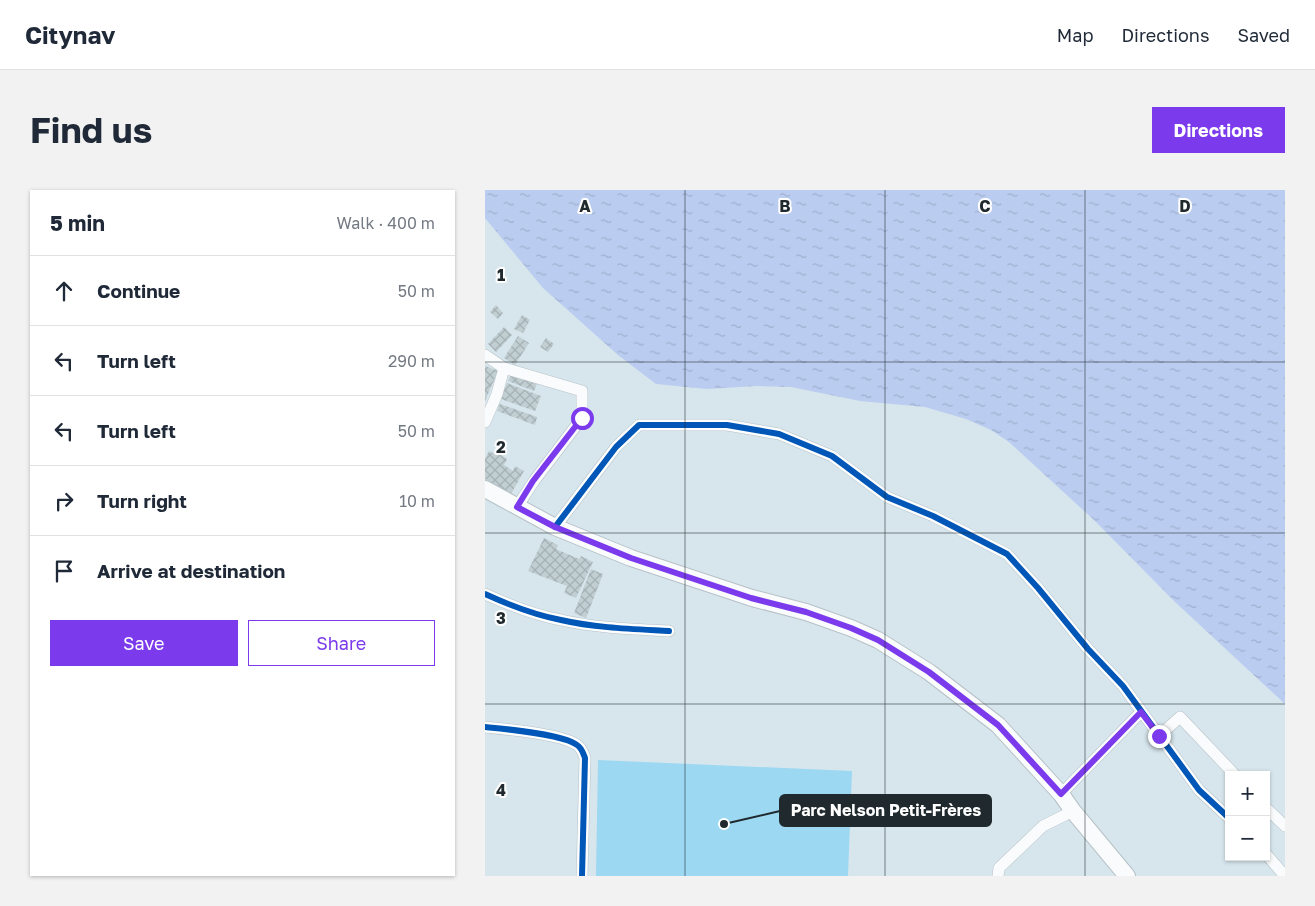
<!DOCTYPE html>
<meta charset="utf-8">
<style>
:root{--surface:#fff;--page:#f2f2f3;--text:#1f2937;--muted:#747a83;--line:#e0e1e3;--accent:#7c3aed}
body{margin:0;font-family:"Golos Text",sans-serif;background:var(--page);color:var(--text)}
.controls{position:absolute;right:15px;bottom:15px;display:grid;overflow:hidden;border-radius:0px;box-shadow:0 1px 4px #0004}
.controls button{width:45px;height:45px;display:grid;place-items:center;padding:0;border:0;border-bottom:1px solid var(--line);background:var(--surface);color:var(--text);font:25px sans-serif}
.stop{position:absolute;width:15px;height:15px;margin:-11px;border:4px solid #7c3aed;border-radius:50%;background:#fff}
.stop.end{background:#7c3aed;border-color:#fff;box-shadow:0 1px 5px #0008}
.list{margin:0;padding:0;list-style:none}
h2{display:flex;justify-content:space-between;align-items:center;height:65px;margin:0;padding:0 20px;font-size:21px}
h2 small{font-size:16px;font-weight:400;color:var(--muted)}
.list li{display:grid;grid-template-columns:32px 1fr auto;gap:15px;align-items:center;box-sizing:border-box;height:70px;padding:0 20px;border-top:1px solid var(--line)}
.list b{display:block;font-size:19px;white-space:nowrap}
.list em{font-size:16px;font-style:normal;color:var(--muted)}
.actions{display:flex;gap:10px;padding:15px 20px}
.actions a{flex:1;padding:11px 0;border:1px solid var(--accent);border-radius:0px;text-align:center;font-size:18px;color:var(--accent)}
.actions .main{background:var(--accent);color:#fff}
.icon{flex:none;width:28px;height:28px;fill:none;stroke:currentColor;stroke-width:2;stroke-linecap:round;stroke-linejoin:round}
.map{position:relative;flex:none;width:800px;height:686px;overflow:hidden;border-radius:0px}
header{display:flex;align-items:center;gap:30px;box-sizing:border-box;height:70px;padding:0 25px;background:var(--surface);border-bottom:1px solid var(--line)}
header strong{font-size:24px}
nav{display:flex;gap:28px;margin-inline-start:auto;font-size:18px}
.intro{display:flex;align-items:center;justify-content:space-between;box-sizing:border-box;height:120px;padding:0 30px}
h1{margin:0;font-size:35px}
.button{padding:12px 22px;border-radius:0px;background:var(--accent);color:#fff;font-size:18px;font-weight:700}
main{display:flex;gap:30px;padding:0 30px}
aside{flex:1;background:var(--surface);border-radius:0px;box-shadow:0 1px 4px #0004}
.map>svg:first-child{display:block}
.grass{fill:#9dd8f2}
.water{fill:url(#water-ripples)}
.building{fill:url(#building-cross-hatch)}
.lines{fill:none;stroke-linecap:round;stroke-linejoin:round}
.minor-casing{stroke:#b6c1c7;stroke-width:12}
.secondary-casing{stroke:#b6c1c7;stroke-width:18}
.minor{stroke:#f9fbfc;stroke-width:11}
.secondary{stroke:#f9fbfc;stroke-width:16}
.cycleway-casing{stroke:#fff;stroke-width:9}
.cycleway{stroke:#0057b8;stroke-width:6}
.route{stroke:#7c3aed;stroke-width:6}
.grid{fill:none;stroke:#1f292e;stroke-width:1;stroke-opacity:0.55}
.grid-label{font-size:16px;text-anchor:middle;font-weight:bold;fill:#1f292e;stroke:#fff;stroke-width:4;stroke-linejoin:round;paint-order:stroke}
.leader{fill:none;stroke:#1f292e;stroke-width:2}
.callout-dot{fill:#1f292e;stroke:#fff;stroke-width:2}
.callout{fill:#1f292e;stroke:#1f292e;stroke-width:2}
.callout-label{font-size:16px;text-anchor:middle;font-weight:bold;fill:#fff}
</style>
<header>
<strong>Citynav</strong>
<nav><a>Map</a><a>Directions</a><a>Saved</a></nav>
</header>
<div class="intro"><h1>Find us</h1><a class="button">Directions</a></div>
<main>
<aside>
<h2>5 min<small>Walk · 400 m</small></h2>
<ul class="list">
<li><svg class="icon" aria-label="ahead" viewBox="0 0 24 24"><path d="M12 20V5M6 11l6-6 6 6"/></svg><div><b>Continue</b></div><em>50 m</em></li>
<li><svg class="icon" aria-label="left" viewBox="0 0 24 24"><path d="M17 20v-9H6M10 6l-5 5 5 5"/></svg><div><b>Turn left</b></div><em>290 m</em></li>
<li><svg class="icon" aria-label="left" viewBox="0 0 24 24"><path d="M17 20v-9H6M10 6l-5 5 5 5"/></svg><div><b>Turn left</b></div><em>50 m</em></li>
<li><svg class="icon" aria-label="right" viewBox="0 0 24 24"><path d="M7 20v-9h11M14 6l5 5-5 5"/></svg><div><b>Turn right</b></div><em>10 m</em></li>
<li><svg class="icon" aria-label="arrive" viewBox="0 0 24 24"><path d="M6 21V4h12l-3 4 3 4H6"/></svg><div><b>Arrive at destination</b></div></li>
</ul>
<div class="actions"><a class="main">Save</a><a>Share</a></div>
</aside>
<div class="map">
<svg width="800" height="686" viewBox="0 0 800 686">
<defs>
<pattern id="water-ripples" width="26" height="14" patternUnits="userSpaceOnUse" patternTransform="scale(1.25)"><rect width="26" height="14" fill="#baccf0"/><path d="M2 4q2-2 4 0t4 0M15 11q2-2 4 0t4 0" fill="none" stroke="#9fafce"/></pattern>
<pattern id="building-cross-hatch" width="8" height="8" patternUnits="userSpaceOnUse" patternTransform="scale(1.25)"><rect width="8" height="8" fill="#c1ced2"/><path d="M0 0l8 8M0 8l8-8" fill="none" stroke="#a5b1b5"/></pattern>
</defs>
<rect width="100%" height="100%" fill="#d7e6ed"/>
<!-- grass -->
<path class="grass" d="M113 570 367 581 363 686H111Z"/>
<!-- water -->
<path class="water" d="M0 0H800V514L689 411 609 330 524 252 506 240 481 229 440 217 375 211 306 197 272 196 222 199 171 194 133 165 58 98 0 28Z"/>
<!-- building -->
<g class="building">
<path d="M11 115 18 123 13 129 5 122Z"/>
<path d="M37 125 45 130 38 143 29 139Z"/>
<path d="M19 137 27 145 11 162 3 154Z"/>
<path d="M33 146 44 153 30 175 19 168Z"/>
<path d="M61 148 69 154 63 162 55 157Z"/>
<path d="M0 176 13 181 0 211Z"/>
<path d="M26 184 52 194 49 201 23 191Z"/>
<path d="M22 193 56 206 50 221 16 209Z"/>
<path d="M15 214 52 227 50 235 12 221Z"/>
<path d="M4 261 12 265 13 263 22 269 19 275 28 281 30 276 39 281 26 304 0 289V269Z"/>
<path d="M59 348 73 355 71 359 94 369 96 366 108 372 91 408 79 403 82 396 43 381Z"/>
<path d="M106 379 118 384 101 428 89 423Z"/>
</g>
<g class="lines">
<defs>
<g id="minor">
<path d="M0 165 19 178 97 201V228L49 291 32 317"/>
<path d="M0 232 12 204 19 178"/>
<path d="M70 337 131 257 154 235H242L294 244 347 266 402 307 448 326 522 364 553 398 603 459 638 496 714 600 744 628"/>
<path d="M0 404C24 415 50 425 76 430 111 438 148 439 184 441"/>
<path d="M0 537C20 539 78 544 92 555 97 558 98 563 100 568L97 686"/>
<path d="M674 546 695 527 750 585"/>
<path d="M576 604 656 522"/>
<path d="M781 618 800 636"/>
<path d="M781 664 800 686"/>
<path d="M513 686 514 678 558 636 588 621"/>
</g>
<path id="secondary" d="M0 299 70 337 146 368 267 408 321 422 366 438 393 450 444 482 513 535 576 604 588 621 642 686"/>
</defs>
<!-- minor casing -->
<use href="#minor" class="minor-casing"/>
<!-- secondary casing -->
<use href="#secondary" class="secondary-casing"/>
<!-- minor -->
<use href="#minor" class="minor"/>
<!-- secondary -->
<use href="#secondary" class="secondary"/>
<defs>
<g id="cycleway">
<path d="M70 337 131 257 154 235H242L294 244 347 266 402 307 448 326 522 364 553 398 603 459 638 496 714 600 744 628"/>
<path d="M0 404C24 415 50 425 76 430 111 438 148 439 184 441"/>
<path d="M0 537C20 539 78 544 92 555 97 558 98 563 100 568L97 686"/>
</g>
</defs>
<!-- cycleway casing -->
<use href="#cycleway" class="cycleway-casing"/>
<!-- cycleway -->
<use href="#cycleway" class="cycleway"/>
</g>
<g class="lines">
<!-- route -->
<path class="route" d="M97 228 48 291 32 317 70 337 146 368 266 408 321 422 366 438 393 450 444 482 513 535 576 604 656 522 674 546"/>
</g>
<!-- grid -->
<path class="grid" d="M200 0V686M400 0V686M600 0V686M0 172H800M0 343H800M0 514H800"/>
<g class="grid-label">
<text x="100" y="22">A</text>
<text x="300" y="22">B</text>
<text x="500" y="22">C</text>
<text x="700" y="22">D</text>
<text x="16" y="91">1</text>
<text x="16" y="263">2</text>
<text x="16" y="434">3</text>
<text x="16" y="606">4</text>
</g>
<!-- callouts -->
<path class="leader" d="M239 634L295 621"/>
<circle class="callout-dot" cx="239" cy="634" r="5"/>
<rect class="callout" x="295" y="605" width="211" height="31" rx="5"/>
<g class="callout-label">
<text x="401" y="626">Parc Nelson Petit-Frères</text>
</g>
</svg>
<div class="controls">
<button>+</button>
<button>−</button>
</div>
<div class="stop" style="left:97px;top:228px"></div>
<div class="stop end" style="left:674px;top:546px"></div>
</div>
</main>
